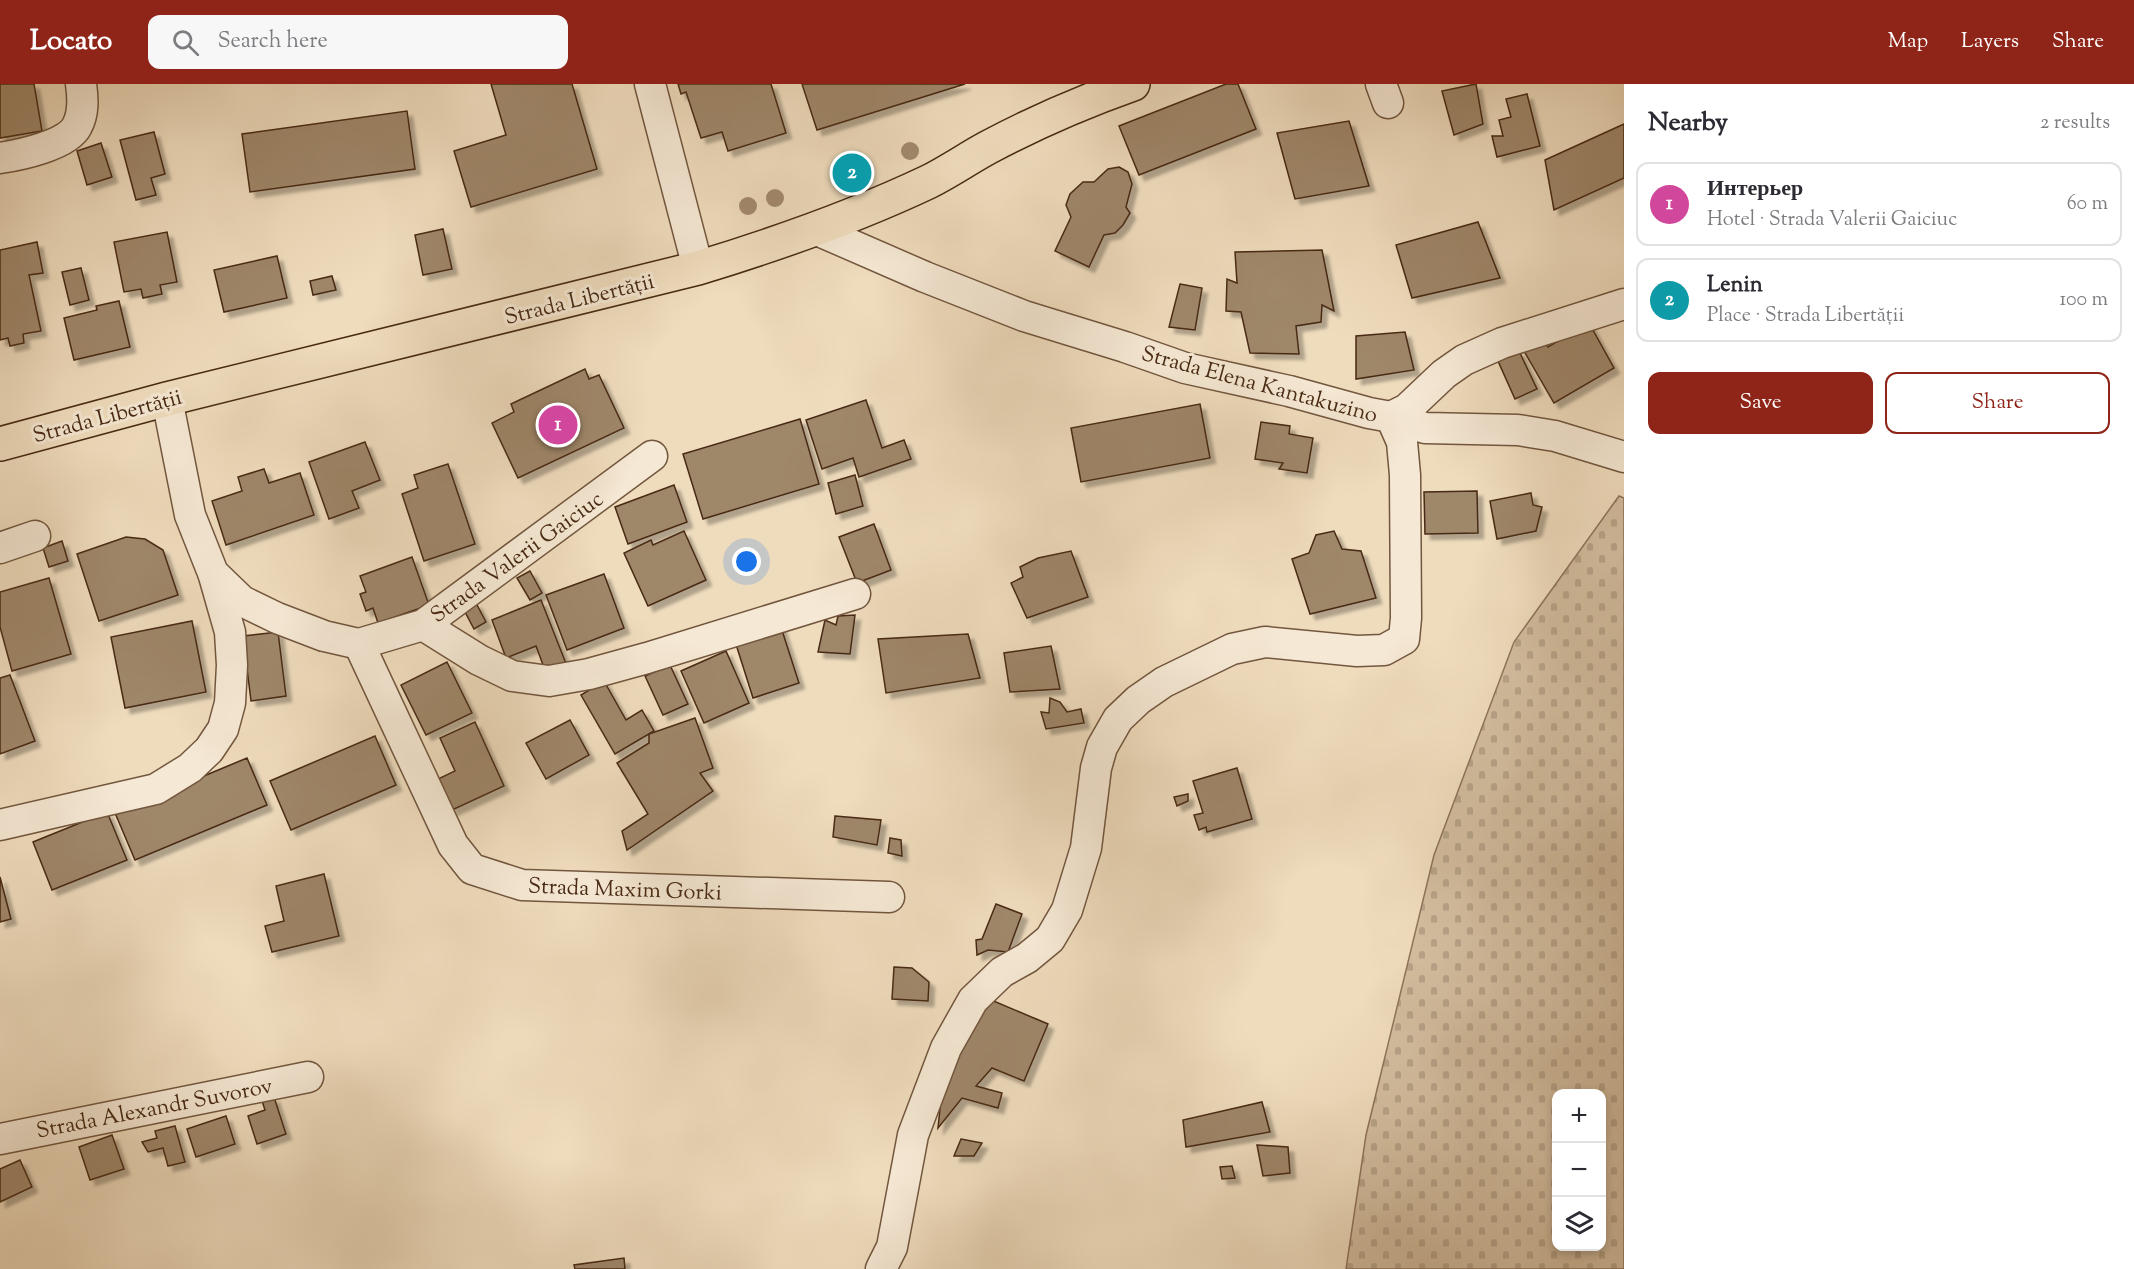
<!DOCTYPE html>
<meta charset="utf-8">
<style>
:root{--surface:#fff;--page:#f7f7f7;--text:#2b2b33;--muted:#7c7c81;--line:#e1e1e2;--accent:#8f2418}
body{margin:0;font-family:"Sorts Mill Goudy",serif;background:var(--page);color:var(--text)}
.controls{position:absolute;right:18px;bottom:18px;display:grid;overflow:hidden;border-radius:12px;box-shadow:0 3px 9px #0003}
.controls button{width:54px;height:54px;display:grid;place-items:center;padding:0;border:0;border-bottom:2px solid var(--line);background:var(--surface);color:var(--text);font:30px sans-serif}
.you{position:absolute;left:747px;top:478px;width:21px;height:21px;margin:-15px;border:4px solid #fff;border-radius:50%;background:#1a73e8;box-shadow:0 0 0 9px #1a73e833}
.badge{display:grid;place-items:center;width:39px;height:39px;border-radius:50%;background:var(--accent);color:#fff;font-size:20px;font-weight:700}
.pin{position:absolute;translate:-50% -50%;border:3px solid #fff;box-shadow:0 2px 6px #0006}
.list{margin:0;padding:0;list-style:none}
h2{display:flex;justify-content:space-between;align-items:center;height:78px;margin:0;padding:0 24px;font-size:26px}
h2 small{font-size:20px;font-weight:400;color:var(--muted)}
.list li{display:grid;grid-template-columns:39px 1fr auto;gap:18px;align-items:center;box-sizing:border-box;height:84px;margin:0 12px 12px;padding:0 12px;border:2px solid var(--line);border-radius:12px}
.list b{display:block;font-size:22px;white-space:nowrap}
.list p{margin:0;font-size:20px;white-space:nowrap;color:var(--muted)}
.list em{font-size:20px;font-style:normal;color:var(--muted)}
.actions{display:flex;gap:12px;padding:18px 24px}
.actions a{flex:1;padding:14px 0;border:2px solid var(--accent);border-radius:12px;text-align:center;font-size:21px;color:var(--accent)}
.actions .main{background:var(--accent);color:#fff}
.icon{flex:none;width:33px;height:33px;fill:none;stroke:currentColor;stroke-width:2;stroke-linecap:round;stroke-linejoin:round}
.map{position:relative;flex:none;width:1624px;height:1185px;overflow:hidden}
header{display:flex;align-items:center;gap:36px;box-sizing:border-box;height:84px;padding:0 30px;background:var(--accent);color:#fff}
header strong{font-size:28px}
nav{display:flex;gap:33px;margin-inline-start:auto;font-size:21px}
.search{width:420px;height:54px;background:var(--page);display:flex;align-items:center;gap:15px;box-sizing:border-box;padding:0 21px;border-radius:12px;color:var(--muted);font-size:22px}
main{display:flex}
aside{flex:1;background:var(--surface)}
.map>svg:first-child{display:block}
.cemetery{fill:url(#cemetery-stones);stroke:#8e745a;stroke-width:1.5;fill-rule:evenodd}
.building{fill:#9f876b;stroke:#482a13;stroke-width:1.5;filter:url(#shadow)}
.lines{fill:none;stroke-linecap:round;stroke-linejoin:round}
.minor-casing{stroke:#72563e;stroke-width:33}
.major-casing{stroke:#482a13;stroke-width:36}
.minor{stroke:#f5e8d4;stroke-width:30}
.major{stroke:#efdcbd;stroke-width:33}
.tree{fill:#a38b6f}
.labels{text-anchor:middle;stroke-width:6;stroke-linejoin:round;paint-order:stroke}
.street-label{font-size:22px;fill:#482a13;stroke:#f5e8d4}
</style>
<header>
<strong>Locato</strong>
<div class="search"><svg class="icon" aria-label="search" viewBox="0 0 24 24"><circle cx="10" cy="10" r="6"/><path d="M15 15l6 6"/></svg>Search here</div>
<nav><a>Map</a><a>Layers</a><a>Share</a></nav>
</header>
<main>
<div class="map">
<svg width="1624" height="1185" viewBox="0 0 1624 1185">
<defs>
<pattern id="cemetery-stones" width="16" height="16" patternUnits="userSpaceOnUse" patternTransform="scale(1.5)"><rect width="16" height="16" fill="#d3bea0"/><path d="M2 7V4a2 2 0 0 1 4 0v3zM10 15v-3a2 2 0 0 1 4 0v3z" fill="#b7a389"/></pattern>
<filter id="shadow"><feDropShadow dx="5.5" dy="5.5" stdDeviation="1.5" flood-color="#0004"/></filter>
</defs>
<rect width="100%" height="100%" fill="#efdcbd"/>
<filter id="stains"><feTurbulence type="fractalNoise" baseFrequency=".00333" numOctaves="4"/><feColorMatrix values="0 0 0 0 .2 0 0 0 0 .09 0 0 0 0 .02 0 0 0 .5 -.17"/></filter>
<radialGradient id="worn" r=".72"><stop offset=".6" stop-color="#630" stop-opacity="0"/><stop offset="1" stop-color="#630" stop-opacity=".3"/></radialGradient>
<!-- cemetery -->
<path class="cemetery" d="M1619 412 1624 414V1185H1346L1366 1051 1434 771 1514 558ZM1556 1010H1602V1162H1556Z"/>
<!-- building -->
<g class="building">
<path d="M0 0H34L42 47 0 54Z"/>
<path d="M491 0H572L597 85 471 123 454 67 506 51Z"/>
<path d="M678 0H771L786 49 728 67 722 48 701 54 686 8 681 10Z"/>
<path d="M802 0H965L817 46Z"/>
<path d="M1226 0H1238L1256 45 1139 91 1119 42Z"/>
<path d="M1476 0 1483 40 1454 51 1442 7Z"/>
<path d="M1527 10 1540 62 1497 73 1492 52H1503L1499 36 1511 33 1506 15Z"/>
<path d="M407 27 415 85 250 108 242 50Z"/>
<path d="M1349 37 1369 102 1295 115 1277 49Z"/>
<path d="M1624 40V94L1554 126 1545 76Z"/>
<path d="M154 48 165 90 151 94 156 111 136 116 120 56Z"/>
<path d="M101 59 112 93 87 101 77 67Z"/>
<path d="M1119 83 1128 88 1132 100 1126 123 1130 129 1123 141 1115 149 1104 151 1089 183 1055 167 1071 133 1066 121 1070 110 1083 98H1094L1108 85Z"/>
<path d="M1478 138 1500 194 1412 214 1396 161Z"/>
<path d="M443 145 452 185 423 191 415 151Z"/>
<path d="M167 148 177 198 160 201 162 210 143 214 141 205 124 208 114 158Z"/>
<path d="M37 158 43 189 29 191 41 247 23 250 24 259 10 262 8 254 0 256V166Z"/>
<path d="M1322 166 1334 227 1322 221 1321 238 1296 242 1299 270 1250 269 1241 228 1226 227 1227 195 1237 199 1235 168Z"/>
<path d="M277 172 287 214 224 228 214 186Z"/>
<path d="M81 184 89 216 70 221 62 188Z"/>
<path d="M332 192 336 206 313 211 310 197Z"/>
<path d="M1180 200 1202 204 1195 246 1169 243Z"/>
<path d="M119 217 130 263 74 276 64 234 97 226 96 222Z"/>
<path d="M1589 239 1614 284 1554 319 1524 267 1544 256 1548 263Z"/>
<path d="M1405 248 1414 286 1356 295V252Z"/>
<path d="M1519 267 1537 305 1515 315 1498 277Z"/>
<path d="M585 285 589 295 599 291 624 344 518 394 492 339 514 328 511 320Z"/>
<path d="M866 316 882 364 904 356 911 375 859 393 853 374 822 385 806 336Z"/>
<path d="M1200 320 1210 374 1081 398 1071 344Z"/>
<path d="M800 335 819 400 703 435 683 370Z"/>
<path d="M1261 338 1290 342 1289 350 1313 354 1307 389 1279 385 1283 379 1255 375Z"/>
<path d="M365 358 380 396 352 407 359 424 329 435 309 378Z"/>
<path d="M448 380 475 460 424 477 402 410 418 404 414 391Z"/>
<path d="M264 385 269 399 300 389 314 431 226 461 212 417 242 407 238 393Z"/>
<path d="M855 391 863 422 836 430 828 399Z"/>
<path d="M674 401 687 438 628 460 615 423Z"/>
<path d="M1477 407 1478 449 1425 450 1424 408Z"/>
<path d="M1531 409 1533 421 1542 423 1536 447 1497 455 1490 417Z"/>
<path d="M874 440 891 486 857 499 839 453Z"/>
<path d="M684 447 706 496 648 522 624 469 651 456 653 461Z"/>
<path d="M1334 447 1342 465 1361 467 1376 514 1310 530 1292 475 1309 469 1316 451Z"/>
<path d="M126 453 145 455 163 466 178 511 99 537 77 470Z"/>
<path d="M62 457 68 477 49 483 43 464Z"/>
<path d="M1071 467 1088 513 1027 534 1011 499 1023 493 1020 483 1038 474Z"/>
<path d="M412 473 429 521 378 539 373 524 366 527 360 510 366 508 360 492Z"/>
<path d="M530 487 542 509 530 516 517 494Z"/>
<path d="M604 490 624 544 567 566 546 511Z"/>
<path d="M49 494 71 570 12 587 0 543V508Z"/>
<path d="M541 516 567 582 546 589 536 562 506 574 492 536Z"/>
<path d="M476 519 486 538 474 545 464 526Z"/>
<path d="M855 531 850 570 818 568 825 536 836 541 838 532Z"/>
<path d="M192 537 206 608 125 624 111 553Z"/>
<path d="M780 540 799 599 753 614 734 554Z"/>
<path d="M278 548 286 612 251 617 243 552Z"/>
<path d="M968 550 980 594 886 609 878 555Z"/>
<path d="M1051 562 1060 605 1010 608 1004 569Z"/>
<path d="M726 567 749 619 704 639 681 587Z"/>
<path d="M447 578 472 629 426 651 401 601Z"/>
<path d="M670 581 688 620 663 631 645 592Z"/>
<path d="M10 591 35 657 0 670V594Z"/>
<path d="M604 597 626 636 642 626 654 647 615 670 581 611Z"/>
<path d="M1050 614 1060 618 1067 628 1081 625 1084 639 1046 645 1041 628 1049 629Z"/>
<path d="M695 634 713 684 700 689 713 707 627 766 622 747 648 730 617 679 649 659V650Z"/>
<path d="M570 636 589 671 546 695 526 659Z"/>
<path d="M475 638 504 702 452 726 438 695 455 687 440 654Z"/>
<path d="M375 652 396 701 291 746 270 697Z"/>
<path d="M247 674 267 721 135 776 115 729Z"/>
<path d="M1237 684 1252 735 1207 748 1206 743 1199 746 1194 731 1203 729 1193 697Z"/>
<path d="M1188 710V717L1177 722 1174 713Z"/>
<path d="M107 728 127 776 52 806 33 758Z"/>
<path d="M835 732 881 736 877 761 833 753Z"/>
<path d="M890 754 901 756 902 772 888 769Z"/>
<path d="M324 790 339 852 272 868 265 842 284 837 276 802Z"/>
<path d="M0 793 11 835 0 838Z"/>
<path d="M996 820 1022 830 1008 868 988 866 977 871 976 856 982 855Z"/>
<path d="M894 883 912 884 929 898 928 917 892 915Z"/>
<path d="M977 910 1048 940 1024 997 992 984 976 1002 1002 1009 998 1024 962 1014 938 1044 941 1015Z"/>
<path d="M274 1013 286 1050 257 1060 248 1032 265 1026 262 1017Z"/>
<path d="M1262 1018 1270 1048 1186 1063 1183 1036Z"/>
<path d="M226 1032 235 1060 196 1073 187 1045Z"/>
<path d="M175 1042 185 1078 168 1082 163 1064 148 1068 142 1058 157 1054 155 1047Z"/>
<path d="M112 1051 124 1085 90 1096 79 1063Z"/>
<path d="M961 1055 982 1059 974 1072H954Z"/>
<path d="M1257 1061 1288 1063 1290 1089 1263 1092Z"/>
<path d="M20 1076 32 1103 0 1118V1085Z"/>
<path d="M1232 1082 1235 1094 1222 1095 1220 1083Z"/>
<path d="M624 1174 625 1185H575L574 1181Z"/>
</g>
<g class="lines">
<defs>
<g id="minor">
<path d="M650 0 698 184"/>
<path d="M1381 0 1388 19"/>
<path d="M0 74C20 71 68 61 77 42 84 29 83 14 81 0"/>
<path d="M817 146 925 193 1024 232 1125 263 1185 284 1289 307 1369 329 1391 333 1407 325 1444 290 1464 276 1502 259 1624 220"/>
<path d="M167 315 190 431 213 489 242 517 277 534 324 552 359 560 423 541 652 372"/>
<path d="M1391 333 1425 344 1518 346 1555 352 1624 373"/>
<path d="M0 464 35 452"/>
<path d="M423 541 479 576 512 592 549 597 589 590 647 574 855 510"/>
<path d="M359 560 453 761 472 785 522 801 889 813"/>
<path d="M0 741 156 705 190 684 209 666 223 645 230 619 232 581 230 548 214 492"/>
<path d="M0 1055 308 993"/>
<path d="M881 1185 892 1163 913 1051 946 964 973 916 1002 888 1027 874 1050 855 1067 826 1086 764 1096 684 1102 663 1118 635 1138 616 1164 598 1232 565 1265 558 1357 567 1384 566 1404 555 1406 534 1405 391 1402 358 1391 333"/>
</g>
<path id="major" d="M0 360 167 315 698 184C777 160 854 133 928 98 948 88 967 75 987 64 1032 40 1085 17 1133 0"/>
</defs>
<!-- minor casing -->
<use href="#minor" class="minor-casing"/>
<!-- major casing -->
<use href="#major" class="major-casing"/>
<!-- minor -->
<use href="#minor" class="minor"/>
<!-- major -->
<use href="#major" class="major"/>
</g>
<!-- trees -->
<g class="tree">
<circle cx="910" cy="67" r="9"/>
<circle cx="775" cy="114" r="9"/>
<circle cx="748" cy="122" r="9"/>
</g>
<g class="labels">
<!-- street labels -->
<g class="street-label">
<text transform="translate(579 214) rotate(-14)" y="8">Strada Libertății</text>
<text transform="translate(1260 299) rotate(15)" y="8">Strada Elena Kantakuzino</text>
<text transform="translate(107 331) rotate(-15)" y="8">Strada Libertății</text>
<text transform="translate(516 472) rotate(-36)" y="8">Strada Valerii Gaiciuc</text>
<text transform="translate(625 804) rotate(2)" y="8">Strada Maxim Gorki</text>
<text transform="translate(154 1023) rotate(-11)" y="8">Strada Alexandr Suvorov</text>
</g>
</g>
<rect width="100%" height="100%" filter="url(#stains)"/>
<rect width="100%" height="100%" fill="url(#worn)"/>
</svg>
<div class="controls">
<button>+</button>
<button>−</button>
<button><svg class="icon" aria-label="layers" viewBox="0 0 24 24"><path d="M12 4l9 5-9 5-9-5zM3 14l9 5 9-5"/></svg></button>
</div>
<div class="you"></div>
<div class="pin badge" style="left:558px;top:341px;background:#d1479c">1</div>
<div class="pin badge" style="left:852px;top:89px;background:#0f9aa8">2</div>
</div>
<aside>
<h2>Nearby<small>2 results</small></h2>
<ul class="list">
<li><span class="badge" style="background:#d1479c">1</span><div><b>Интерьер</b><p>Hotel · Strada Valerii Gaiciuc</p></div><em>60 m</em></li>
<li><span class="badge" style="background:#0f9aa8">2</span><div><b>Lenin</b><p>Place · Strada Libertății</p></div><em>100 m</em></li>
</ul>
<div class="actions"><a class="main">Save</a><a>Share</a></div>
</aside>
</main>
